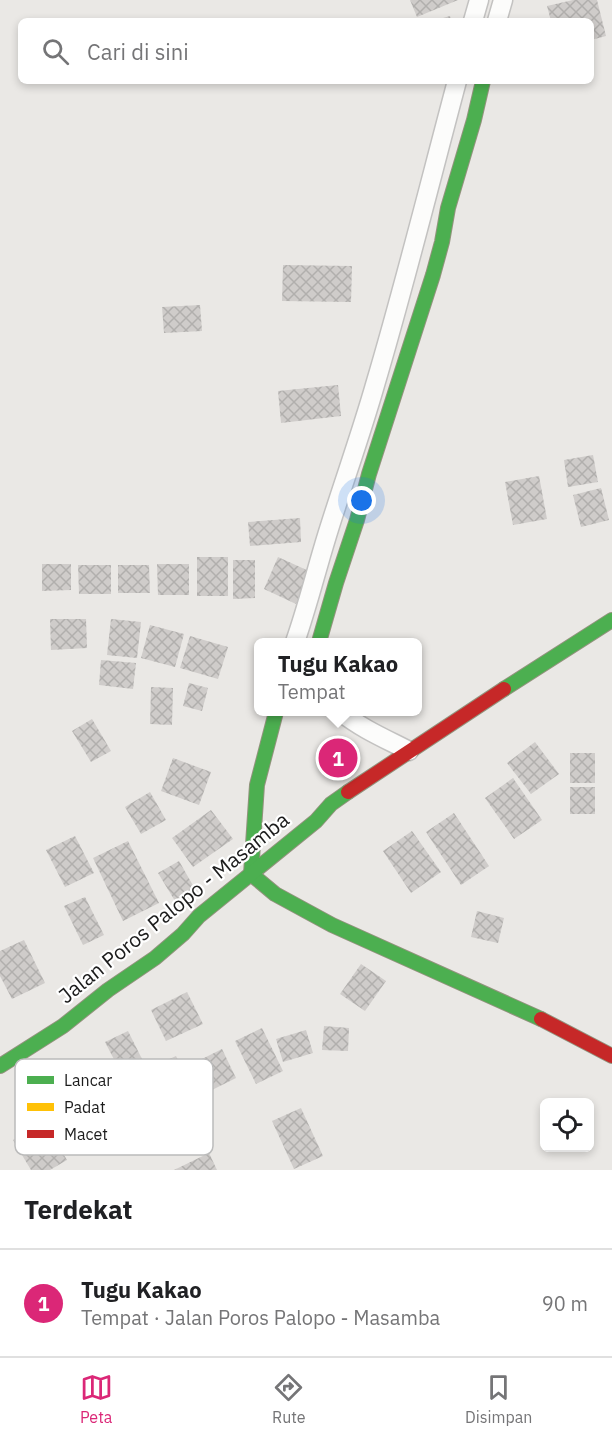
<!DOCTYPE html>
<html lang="id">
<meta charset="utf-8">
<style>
:root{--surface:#fff;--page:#f2f2f2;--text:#202124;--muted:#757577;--line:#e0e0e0;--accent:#db2777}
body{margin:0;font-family:"IBM Plex Sans",sans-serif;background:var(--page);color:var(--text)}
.controls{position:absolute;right:18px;bottom:18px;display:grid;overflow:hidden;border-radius:9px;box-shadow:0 3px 9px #0003}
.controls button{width:54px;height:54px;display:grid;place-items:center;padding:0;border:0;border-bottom:2px solid var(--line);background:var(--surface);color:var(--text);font:30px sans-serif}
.you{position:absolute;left:362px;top:501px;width:21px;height:21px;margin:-15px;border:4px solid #fff;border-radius:50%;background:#1a73e8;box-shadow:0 0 0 9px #1a73e833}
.badge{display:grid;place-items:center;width:39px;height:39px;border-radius:50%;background:var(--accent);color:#fff;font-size:20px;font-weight:700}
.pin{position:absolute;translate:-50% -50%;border:3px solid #fff;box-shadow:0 2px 6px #0006}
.popup{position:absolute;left:254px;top:638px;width:168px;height:78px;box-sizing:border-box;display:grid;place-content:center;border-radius:9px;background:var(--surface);filter:drop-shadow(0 2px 4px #0005);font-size:20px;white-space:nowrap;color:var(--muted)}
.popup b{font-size:22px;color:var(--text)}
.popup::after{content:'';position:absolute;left:50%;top:100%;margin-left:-12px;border:12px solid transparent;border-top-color:var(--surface)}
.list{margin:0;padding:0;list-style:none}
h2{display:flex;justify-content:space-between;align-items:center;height:78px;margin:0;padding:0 24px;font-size:26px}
h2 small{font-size:20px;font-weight:400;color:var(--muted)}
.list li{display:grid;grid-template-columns:39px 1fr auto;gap:18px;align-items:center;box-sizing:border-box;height:108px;padding:0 24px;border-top:2px solid var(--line)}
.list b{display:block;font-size:22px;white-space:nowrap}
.list p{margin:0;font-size:20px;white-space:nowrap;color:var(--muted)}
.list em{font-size:20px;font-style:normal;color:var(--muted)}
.icon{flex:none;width:33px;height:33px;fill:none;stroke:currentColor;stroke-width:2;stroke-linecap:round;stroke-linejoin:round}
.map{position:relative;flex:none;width:612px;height:1170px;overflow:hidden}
.search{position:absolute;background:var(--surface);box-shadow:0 3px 9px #0003;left:18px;right:18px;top:18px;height:66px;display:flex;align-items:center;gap:15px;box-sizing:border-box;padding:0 21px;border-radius:9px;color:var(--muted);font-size:22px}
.sheet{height:186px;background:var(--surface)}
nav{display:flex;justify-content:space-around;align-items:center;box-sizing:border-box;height:84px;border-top:2px solid var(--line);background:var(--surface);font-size:16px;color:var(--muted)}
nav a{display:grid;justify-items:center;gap:3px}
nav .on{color:var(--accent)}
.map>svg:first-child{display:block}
.building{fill:url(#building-cross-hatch)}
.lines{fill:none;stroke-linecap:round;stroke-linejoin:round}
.street-casing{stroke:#c3c2c1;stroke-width:21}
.fast-casing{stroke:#92937d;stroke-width:16}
.jam-casing{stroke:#92937d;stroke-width:16}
.street{stroke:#fcfcfb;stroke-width:18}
.fast{stroke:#4caf50;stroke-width:14}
.jam{stroke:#c62828;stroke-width:14}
.labels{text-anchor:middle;stroke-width:4.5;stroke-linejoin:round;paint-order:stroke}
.street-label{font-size:21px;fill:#1c1c1c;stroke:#fff}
.key{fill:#fff;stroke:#bbb;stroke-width:1.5}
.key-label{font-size:16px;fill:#1c1c1c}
</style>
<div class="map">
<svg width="612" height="1170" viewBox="0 0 612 1170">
<defs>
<pattern id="building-cross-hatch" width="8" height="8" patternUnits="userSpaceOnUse" patternTransform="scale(1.5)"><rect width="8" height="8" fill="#cfccca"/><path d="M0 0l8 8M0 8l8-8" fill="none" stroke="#b1afad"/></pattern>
</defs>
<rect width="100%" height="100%" fill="#eae8e5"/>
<!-- building -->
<g class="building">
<path d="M410 0H458L417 17Z"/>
<path d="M573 0H597L606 36 591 40V21H551L547 6Z"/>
<path d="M450 16 451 21H436V20Z"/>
<path d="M283 265 352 266 351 302 282 301Z"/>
<path d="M200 305 202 331 164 333 162 307Z"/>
<path d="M338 385 341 416 281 423 278 391Z"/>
<path d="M593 455 598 482 568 487 564 460Z"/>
<path d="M539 476 547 519 513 525 505 482Z"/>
<path d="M601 488 609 520 581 527 573 495Z"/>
<path d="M300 518 301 542 250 546 248 522Z"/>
<rect x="197" y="557" width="31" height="39"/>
<path d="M278 557 311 572 296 604 264 589Z"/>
<path d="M233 560H255V598L233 599Z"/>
<path d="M42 564H71V590L42 591Z"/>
<path d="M157 564H189V595H158Z"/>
<path d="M78 565H111V594H79Z"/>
<path d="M118 565H149L150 593H118Z"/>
<path d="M50 619H86L87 648 51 650Z"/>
<path d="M111 619 141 622 137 658 107 655Z"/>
<path d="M150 625 184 634 175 667 141 658Z"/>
<path d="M190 636 228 647 218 679 180 668Z"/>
<path d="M101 660 136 663 133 689 99 685Z"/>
<path d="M189 683 208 688 202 711 183 706Z"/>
<path d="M151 687 173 688 172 725 150 724Z"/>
<path d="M92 719 111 751 91 762 72 731Z"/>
<path d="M535 742 559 774 531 794 507 763Z"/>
<rect x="570" y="753" width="25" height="30"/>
<path d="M173 758 211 772 199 805 161 791Z"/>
<path d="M513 778 542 820 514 839 485 798Z"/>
<rect x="570" y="787" width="25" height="27"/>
<path d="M150 792 166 820 141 834 125 807Z"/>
<path d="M211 810 233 839 193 867 172 838Z"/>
<path d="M454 813 489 866 461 885 426 832Z"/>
<path d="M412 831 441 872 411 893 383 851Z"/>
<path d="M75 836 94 873 65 887 46 850Z"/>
<path d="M128 841 159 903 123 921 93 858Z"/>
<path d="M179 861 195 889 175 901 158 873Z"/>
<path d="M85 897 104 935 83 945 64 906Z"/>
<path d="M477 911 504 918 498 943 471 937Z"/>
<path d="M24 940 45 983 12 999 0 976V951Z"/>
<path d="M361 964 386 981 365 1011 340 994Z"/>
<path d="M187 992 203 1024 166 1041 151 1010Z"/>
<path d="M324 1026 349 1028 348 1051 322 1050Z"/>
<path d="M262 1028 283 1071 256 1084 235 1041Z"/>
<path d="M306 1030 313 1053 283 1062 276 1039Z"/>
<path d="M128 1031 144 1063 121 1073 105 1042Z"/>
<path d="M222 1049 236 1078 206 1093 192 1064Z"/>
<path d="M176 1056 196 1097 161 1113 141 1072Z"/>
<path d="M301 1108 323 1156 294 1169 272 1121Z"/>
<path d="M44 1122 67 1160 50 1170H31L13 1140Z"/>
<path d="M209 1153 217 1170H174Z"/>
</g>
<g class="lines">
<defs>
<g id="street">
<path d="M473 21 479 0"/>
<path d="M497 21 503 0"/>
<path d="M295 642C308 605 317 567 329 529 344 481 361 434 375 385 405 284 430 182 457 81"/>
<path d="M341 712C362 729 386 739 409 751"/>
</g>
<g id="fast">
<path d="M319 642 336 583 357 520 369 474 433 275 442 242 448 208 474 120 483 81"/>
<path d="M504 689 612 620"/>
<path d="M276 712 257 785 251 874 275 894 332 925 541 1019"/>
<path d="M0 1066 63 1026 108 990 155 958 183 934 199 916 316 821 331 804 348 792"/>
</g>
<g id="jam">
<path d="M348 792 504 689"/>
<path d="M541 1019 612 1056"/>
</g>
</defs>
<!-- street casing -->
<use href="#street" class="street-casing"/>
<!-- fast casing -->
<use href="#fast" class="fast-casing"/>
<!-- jam casing -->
<use href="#jam" class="jam-casing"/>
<!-- street -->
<use href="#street" class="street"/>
<!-- fast -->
<use href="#fast" class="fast"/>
<!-- jam -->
<use href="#jam" class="jam"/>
</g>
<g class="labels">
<!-- street labels -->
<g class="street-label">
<text transform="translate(174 908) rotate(-39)" y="7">Jalan Poros Palopo - Masamba</text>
</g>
</g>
<!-- legend -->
<rect x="15" y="1059" width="198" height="96" rx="9" class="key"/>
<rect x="27" y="1076" width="27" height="8" fill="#4caf50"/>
<rect x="27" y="1103" width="27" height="8" fill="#ffc107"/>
<rect x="27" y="1130" width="27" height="8" fill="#c62828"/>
<g class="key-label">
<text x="64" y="1086">Lancar</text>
<text x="64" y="1113">Padat</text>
<text x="64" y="1140">Macet</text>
</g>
</svg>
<div class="controls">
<button><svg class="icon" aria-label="locate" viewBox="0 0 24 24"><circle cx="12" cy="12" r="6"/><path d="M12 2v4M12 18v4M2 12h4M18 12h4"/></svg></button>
</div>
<div class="you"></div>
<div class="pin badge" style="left:338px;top:758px">1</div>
<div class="popup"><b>Tugu Kakao</b>Tempat</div>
<div class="search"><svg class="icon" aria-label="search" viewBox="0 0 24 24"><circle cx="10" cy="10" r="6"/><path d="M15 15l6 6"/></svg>Cari di sini</div>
</div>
<section class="sheet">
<h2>Terdekat<small></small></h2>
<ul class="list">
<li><span class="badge">1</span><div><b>Tugu Kakao</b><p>Tempat · Jalan Poros Palopo - Masamba</p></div><em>90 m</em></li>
</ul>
</section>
<nav>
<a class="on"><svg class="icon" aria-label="map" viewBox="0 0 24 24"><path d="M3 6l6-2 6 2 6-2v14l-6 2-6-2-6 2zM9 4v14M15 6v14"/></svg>Peta</a>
<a><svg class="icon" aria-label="directions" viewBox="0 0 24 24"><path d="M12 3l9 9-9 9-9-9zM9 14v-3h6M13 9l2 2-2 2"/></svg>Rute</a>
<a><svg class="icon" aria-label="saved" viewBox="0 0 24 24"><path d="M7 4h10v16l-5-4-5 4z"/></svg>Disimpan</a>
</nav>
